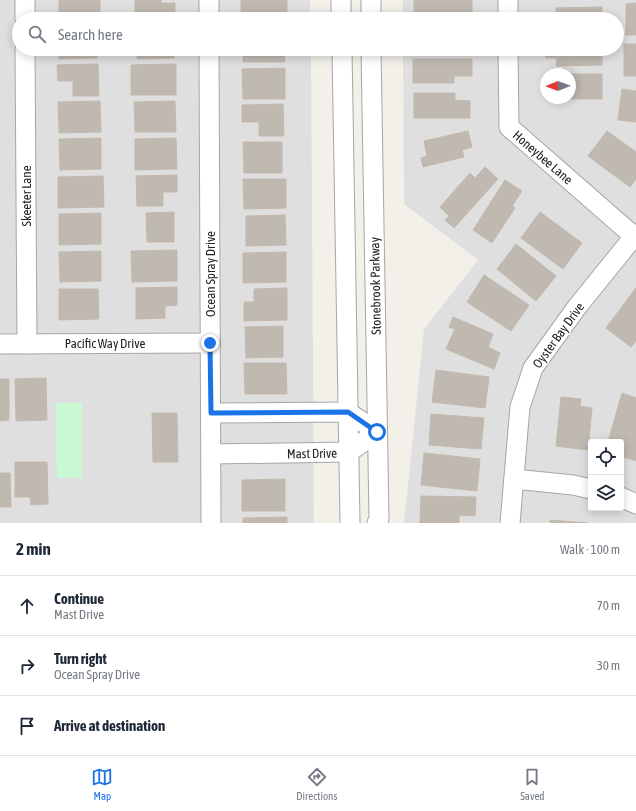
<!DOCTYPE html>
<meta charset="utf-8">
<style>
:root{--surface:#fff;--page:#f6f6f7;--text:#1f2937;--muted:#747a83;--line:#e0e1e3;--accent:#1a73e8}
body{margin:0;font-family:"Asap Condensed",sans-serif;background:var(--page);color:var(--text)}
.controls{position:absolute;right:12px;bottom:12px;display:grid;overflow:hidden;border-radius:4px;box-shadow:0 2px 10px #0003}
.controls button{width:36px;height:36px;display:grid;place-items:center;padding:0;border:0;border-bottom:1px solid var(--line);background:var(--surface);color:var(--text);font:20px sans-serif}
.compass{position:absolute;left:540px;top:68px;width:36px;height:36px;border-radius:50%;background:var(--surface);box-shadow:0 2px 10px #0003;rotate:269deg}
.stop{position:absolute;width:12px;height:12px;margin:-9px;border:3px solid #1a73e8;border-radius:50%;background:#fff}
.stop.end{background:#1a73e8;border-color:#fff;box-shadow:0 1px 4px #0008}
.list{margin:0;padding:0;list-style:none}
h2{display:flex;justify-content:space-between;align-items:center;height:52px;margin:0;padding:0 16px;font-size:17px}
h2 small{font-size:13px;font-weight:400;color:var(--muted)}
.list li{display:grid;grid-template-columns:26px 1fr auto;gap:12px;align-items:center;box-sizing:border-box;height:60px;padding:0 16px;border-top:1px solid var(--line)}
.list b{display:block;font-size:15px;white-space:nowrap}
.list p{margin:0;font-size:13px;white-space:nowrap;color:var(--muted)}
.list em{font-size:13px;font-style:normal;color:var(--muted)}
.icon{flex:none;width:22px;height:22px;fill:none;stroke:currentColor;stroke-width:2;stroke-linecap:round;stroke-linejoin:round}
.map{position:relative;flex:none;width:636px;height:523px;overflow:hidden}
.search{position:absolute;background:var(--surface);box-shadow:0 2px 10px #0003;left:12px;right:12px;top:12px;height:44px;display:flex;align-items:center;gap:10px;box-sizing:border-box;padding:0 14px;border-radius:22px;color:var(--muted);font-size:15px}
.sheet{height:232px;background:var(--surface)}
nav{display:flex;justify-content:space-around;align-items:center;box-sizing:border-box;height:56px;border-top:1px solid var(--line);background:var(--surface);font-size:11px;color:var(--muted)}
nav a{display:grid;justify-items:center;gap:2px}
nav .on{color:var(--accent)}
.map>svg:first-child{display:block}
.residential{fill:#e0dfdf;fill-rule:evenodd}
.park{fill:#c9f9d2}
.building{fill:#bfb9b2;stroke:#c3b9ac}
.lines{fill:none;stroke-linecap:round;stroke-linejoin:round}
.minor-casing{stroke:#a6a6a6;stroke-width:21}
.minor{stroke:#fff;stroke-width:19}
.route{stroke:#1a73e8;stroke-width:5}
.labels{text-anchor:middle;stroke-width:3;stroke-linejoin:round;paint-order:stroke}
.street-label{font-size:13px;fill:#222;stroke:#fff}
</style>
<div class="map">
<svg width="636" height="523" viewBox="0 0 636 523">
<rect width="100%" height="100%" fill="#f2f0e9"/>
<!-- residential -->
<g class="residential">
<path d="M0 0H310V19H19V49H311L314 523H0Z"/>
<path d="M403 0H636V523H404L424 329 478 260 404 204 403 49H617V19H403ZM546 74H570V98H546ZM591 442H621V508H591Z"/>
</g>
<!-- park -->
<path class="park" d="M56 403H82V478H57Z"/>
<!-- building -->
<g class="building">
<rect x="59" y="0" width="41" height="19"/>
<path d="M135 0H161V3H175V19H135Z"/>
<path d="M241 0H287V13H282L283 19H241Z"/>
<path d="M414 0H472V17L414 18Z"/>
<path d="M636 3V35H626V4Z"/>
<path d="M602 7V19H546V14H556V8Z"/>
<rect x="624" y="44" width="12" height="32"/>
<path d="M59 49H97V58L59 59Z"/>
<path d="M137 49H174V58L137 59Z"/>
<path d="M243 49H284L285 62H243Z"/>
<rect x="412" y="49" width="60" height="2"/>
<path d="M545 49H602V65L556 66 557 58H546Z"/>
<path d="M413 59H472V76H454V83H413Z"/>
<path d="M98 64 99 96H73V81H58L57 65Z"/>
<path d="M176 64V95H131V65Z"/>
<path d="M285 68V99H243L242 69Z"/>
<path d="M546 74 545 92 546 74H602V99H560L570 98V74Z"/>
<path d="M622 89 636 91V122L618 120Z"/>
<path d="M414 93H455V100L470 101V118H414Z"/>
<path d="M100 101 101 132 59 133 58 102Z"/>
<path d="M175 101 176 132H135L134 102Z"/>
<path d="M283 104 284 136H259V122H242V105Z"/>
<path d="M468 131 472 147 462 150 464 157 423 167 421 158 427 156 424 141Z"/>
<path d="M607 131 636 152V179L630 187 588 156Z"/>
<path d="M101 138V169L60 170 59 139Z"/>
<path d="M176 138 177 169 135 170V139Z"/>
<path d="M243 142H282V173H244Z"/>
<path d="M485 167 498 179 454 228 445 220 449 216 440 207 470 173 475 178Z"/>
<path d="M177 175V192H163V206H137L136 176Z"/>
<path d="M103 176 104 207 58 208V177Z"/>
<path d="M243 179H286V208L244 209Z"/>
<path d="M505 180 522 191 512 206 515 208 492 243 473 230Z"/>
<path d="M174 212V242H147L146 213Z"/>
<path d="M540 212 582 243 563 269 521 238Z"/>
<path d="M101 213V244L59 245V214Z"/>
<path d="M285 215 286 245 246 246V216Z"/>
<path d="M516 244 556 276 536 301 497 269Z"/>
<path d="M177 250V281L132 282 131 251Z"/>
<path d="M101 251V281L60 282 59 252Z"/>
<path d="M286 252V282L243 283V253Z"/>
<path d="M484 275 529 305 511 331 467 302Z"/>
<path d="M177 287V305L165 306V318L136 319V288Z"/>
<path d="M287 288V320L244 321V302H254V289Z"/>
<path d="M636 288V341L631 347 606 328Z"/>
<path d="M59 289H98L99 319 59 320Z"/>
<path d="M453 317 493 334 488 347 500 353 494 369 446 349 455 329 449 327Z"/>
<path d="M283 326V357L246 358 245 327Z"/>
<path d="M244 363H286L287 394H245Z"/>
<path d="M436 370 489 377 485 408 432 402Z"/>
<path d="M46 378 47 420 16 421 15 379Z"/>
<path d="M0 379H9V420L0 421Z"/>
<path d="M622 393 636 398V461L621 456V442H608Z"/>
<path d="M561 397 581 399 580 406 592 408 588 450 556 446Z"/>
<path d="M152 413H177L178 462H153Z"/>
<path d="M431 414 484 418 481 449 429 445Z"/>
<path d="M424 453 480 459 477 491 421 485Z"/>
<path d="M15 462H47L48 504 31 505 30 497H15Z"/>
<path d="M0 473H10L11 507H0Z"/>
<path d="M285 479V511H242V480Z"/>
<path d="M421 496 476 497 475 516 459 515V523H420Z"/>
<path d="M287 517V523H243V518Z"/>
<path d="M550 520 588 523H550Z"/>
</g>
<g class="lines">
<defs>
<g id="minor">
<path d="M25 0V19"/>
<path d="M209 0V19"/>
<path d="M341 0V19"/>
<path d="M371 0V19"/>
<path d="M508 0V19"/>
<path d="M25 49 27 344"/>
<path d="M209 49 211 523"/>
<path d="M342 49 350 523"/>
<path d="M371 49 379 519 377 523"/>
<path d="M508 49 509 127 636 238"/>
<path d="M0 344 210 343"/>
<path d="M211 413 348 412 377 432 349 452 211 454"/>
<path d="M514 479 573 485 591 489"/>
<path d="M621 497 636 504"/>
<path d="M510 523 520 407 533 368 577 307 636 234"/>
</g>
</defs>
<!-- minor casing -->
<use href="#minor" class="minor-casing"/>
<!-- minor -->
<use href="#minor" class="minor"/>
</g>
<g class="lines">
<!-- route -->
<path class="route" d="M210 343 211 413 348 412 377 432"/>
</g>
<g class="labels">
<!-- street labels -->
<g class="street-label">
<text transform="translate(543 157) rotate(41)" y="5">Honeybee Lane</text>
<text transform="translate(26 196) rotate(-90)" y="5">Skeeter Lane</text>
<text transform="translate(210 274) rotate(-90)" y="5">Ocean Spray Drive</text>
<text transform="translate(375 286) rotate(-91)" y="5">Stonebrook Parkway</text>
<text transform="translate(558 335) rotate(-54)" y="5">Oyster Bay Drive</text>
<text x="105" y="348">Pacific Way Drive</text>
<text transform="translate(312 453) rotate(-1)" y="5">Mast Drive</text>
</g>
</g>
</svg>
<div class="controls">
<button><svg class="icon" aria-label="locate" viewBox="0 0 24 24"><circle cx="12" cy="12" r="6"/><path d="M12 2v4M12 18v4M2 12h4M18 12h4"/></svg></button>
<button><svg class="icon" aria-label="layers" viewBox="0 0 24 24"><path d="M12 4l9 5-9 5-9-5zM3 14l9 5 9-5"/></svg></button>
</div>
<svg class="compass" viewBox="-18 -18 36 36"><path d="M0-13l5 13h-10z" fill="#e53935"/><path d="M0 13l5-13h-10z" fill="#747a83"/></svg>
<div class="stop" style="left:377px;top:432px"></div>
<div class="stop end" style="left:210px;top:343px"></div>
<div class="search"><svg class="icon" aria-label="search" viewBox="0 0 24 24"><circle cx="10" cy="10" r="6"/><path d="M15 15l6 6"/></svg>Search here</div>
</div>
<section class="sheet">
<h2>2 min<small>Walk · 100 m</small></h2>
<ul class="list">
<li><svg class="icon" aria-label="ahead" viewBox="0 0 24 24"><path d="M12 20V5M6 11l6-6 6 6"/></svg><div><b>Continue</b><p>Mast Drive</p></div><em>70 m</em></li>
<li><svg class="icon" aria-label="right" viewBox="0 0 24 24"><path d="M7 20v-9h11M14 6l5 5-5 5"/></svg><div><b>Turn right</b><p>Ocean Spray Drive</p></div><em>30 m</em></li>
<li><svg class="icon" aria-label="arrive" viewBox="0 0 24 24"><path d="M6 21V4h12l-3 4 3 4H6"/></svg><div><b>Arrive at destination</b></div></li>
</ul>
</section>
<nav>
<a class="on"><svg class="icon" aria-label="map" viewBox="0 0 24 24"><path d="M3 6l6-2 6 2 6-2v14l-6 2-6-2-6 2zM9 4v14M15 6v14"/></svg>Map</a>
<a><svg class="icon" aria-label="directions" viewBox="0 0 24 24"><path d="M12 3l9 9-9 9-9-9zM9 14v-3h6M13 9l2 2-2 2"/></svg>Directions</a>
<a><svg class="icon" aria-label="saved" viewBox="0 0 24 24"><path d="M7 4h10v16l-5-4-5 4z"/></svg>Saved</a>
</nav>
